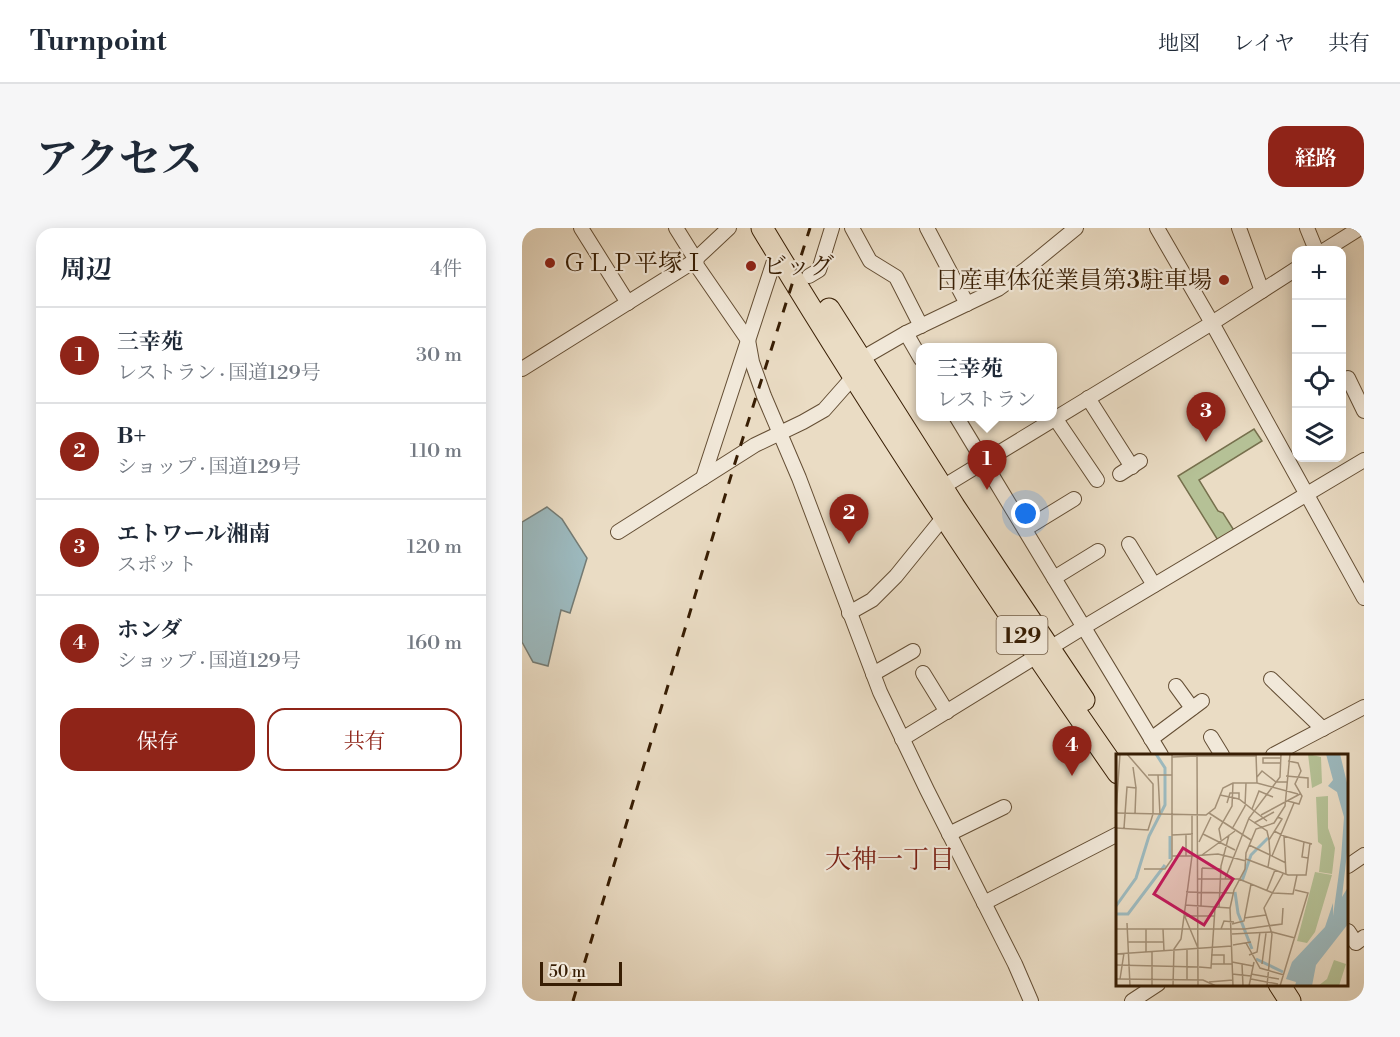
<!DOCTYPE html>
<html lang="ja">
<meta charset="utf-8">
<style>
:root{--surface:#fff;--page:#f6f6f7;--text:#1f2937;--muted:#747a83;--line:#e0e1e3;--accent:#8f2418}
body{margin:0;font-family:"Libre Bodoni","Noto Serif JP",serif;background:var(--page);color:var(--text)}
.controls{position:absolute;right:18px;top:18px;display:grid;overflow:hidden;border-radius:12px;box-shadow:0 3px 15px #0003}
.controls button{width:54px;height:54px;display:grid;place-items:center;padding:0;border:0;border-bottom:2px solid var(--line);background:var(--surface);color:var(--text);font:30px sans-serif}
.scale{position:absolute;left:18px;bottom:15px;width:82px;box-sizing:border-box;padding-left:6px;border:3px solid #381e04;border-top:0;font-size:16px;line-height:21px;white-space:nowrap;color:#381e04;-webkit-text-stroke:4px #f1e8d9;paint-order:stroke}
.you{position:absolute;left:504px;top:286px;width:21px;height:21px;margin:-15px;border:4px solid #fff;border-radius:50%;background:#1a73e8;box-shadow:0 0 0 9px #1a73e833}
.badge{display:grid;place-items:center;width:39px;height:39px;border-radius:50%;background:var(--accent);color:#fff;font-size:20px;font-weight:700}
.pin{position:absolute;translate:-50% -50px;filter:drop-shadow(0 2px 3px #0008)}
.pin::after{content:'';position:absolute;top:32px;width:21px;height:18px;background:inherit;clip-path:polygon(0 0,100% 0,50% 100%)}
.popup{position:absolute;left:394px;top:115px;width:141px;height:78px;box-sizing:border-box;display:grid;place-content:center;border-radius:12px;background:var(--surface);filter:drop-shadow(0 2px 4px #0005);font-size:20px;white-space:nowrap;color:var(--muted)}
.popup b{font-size:22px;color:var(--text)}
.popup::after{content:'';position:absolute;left:50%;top:100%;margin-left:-12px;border:12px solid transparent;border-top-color:var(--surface)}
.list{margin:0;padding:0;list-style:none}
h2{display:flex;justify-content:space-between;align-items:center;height:78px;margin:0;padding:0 24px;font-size:26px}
h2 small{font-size:20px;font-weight:400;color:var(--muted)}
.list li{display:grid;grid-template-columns:39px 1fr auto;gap:18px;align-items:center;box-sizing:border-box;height:96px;padding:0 24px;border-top:2px solid var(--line)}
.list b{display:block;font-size:22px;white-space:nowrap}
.list p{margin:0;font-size:20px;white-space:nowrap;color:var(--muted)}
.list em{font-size:20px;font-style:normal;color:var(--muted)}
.actions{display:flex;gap:12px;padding:18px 24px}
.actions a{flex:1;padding:14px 0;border:2px solid var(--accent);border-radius:18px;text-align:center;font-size:21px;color:var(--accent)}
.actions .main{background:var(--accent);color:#fff}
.icon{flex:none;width:33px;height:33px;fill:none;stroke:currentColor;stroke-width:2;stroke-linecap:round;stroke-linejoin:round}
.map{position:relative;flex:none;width:842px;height:773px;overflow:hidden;border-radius:18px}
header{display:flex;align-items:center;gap:36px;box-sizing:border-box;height:84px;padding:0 30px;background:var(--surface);border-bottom:2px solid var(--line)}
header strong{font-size:28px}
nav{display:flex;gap:33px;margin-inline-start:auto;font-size:21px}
.intro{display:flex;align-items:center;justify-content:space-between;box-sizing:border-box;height:144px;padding:0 36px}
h1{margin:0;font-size:42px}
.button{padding:15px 27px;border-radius:18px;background:var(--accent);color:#fff;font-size:21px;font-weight:700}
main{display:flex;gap:36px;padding:0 36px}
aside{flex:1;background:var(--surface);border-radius:18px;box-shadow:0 3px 15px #0003}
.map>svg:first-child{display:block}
.green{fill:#b5c196;stroke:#76704d;stroke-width:1.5}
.water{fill:#9cb9be;stroke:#747b74;stroke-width:1.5}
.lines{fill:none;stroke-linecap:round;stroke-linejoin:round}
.minor-casing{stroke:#644e34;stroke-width:16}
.highway-casing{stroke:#381e04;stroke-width:23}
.minor{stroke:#f1e8d9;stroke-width:14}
.highway{stroke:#eadcc4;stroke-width:21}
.rail{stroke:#381e04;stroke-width:3;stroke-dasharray:10 10;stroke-linecap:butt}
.poi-dot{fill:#8f2418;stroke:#f1e8d9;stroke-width:2}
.labels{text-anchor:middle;stroke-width:4.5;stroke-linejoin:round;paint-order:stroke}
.shield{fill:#f1e8d9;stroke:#705b44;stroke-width:1.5}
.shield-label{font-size:22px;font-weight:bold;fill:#381e04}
.poi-label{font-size:24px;fill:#381e04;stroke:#f1e8d9;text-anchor:start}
.neighbourhood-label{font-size:26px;fill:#7a1f14;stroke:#f1e8d9}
.inset-river{fill:none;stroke:#9cb9be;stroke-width:3}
.inset-road{fill:none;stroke:#a39077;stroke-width:1.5}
.view{fill:#c2185b;fill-opacity:0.15;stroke:#c2185b;stroke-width:3}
.inset-edge{fill:none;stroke:#381e04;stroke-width:3}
</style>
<header>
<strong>Turnpoint</strong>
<nav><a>地図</a><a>レイヤ</a><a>共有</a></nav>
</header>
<div class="intro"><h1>アクセス</h1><a class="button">経路</a></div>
<main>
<aside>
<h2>周辺<small>4件</small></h2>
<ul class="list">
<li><span class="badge">1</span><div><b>三幸苑</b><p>レストラン · 国道129号</p></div><em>30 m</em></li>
<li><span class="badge">2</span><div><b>B+</b><p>ショップ · 国道129号</p></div><em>110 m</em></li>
<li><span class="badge">3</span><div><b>エトワール湘南</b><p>スポット</p></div><em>120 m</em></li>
<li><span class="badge">4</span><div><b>ホンダ</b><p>ショップ · 国道129号</p></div><em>160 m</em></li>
</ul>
<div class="actions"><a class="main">保存</a><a>共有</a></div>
</aside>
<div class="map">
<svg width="842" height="773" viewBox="0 0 842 773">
<rect width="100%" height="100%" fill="#eadcc4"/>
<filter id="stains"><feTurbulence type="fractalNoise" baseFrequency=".00333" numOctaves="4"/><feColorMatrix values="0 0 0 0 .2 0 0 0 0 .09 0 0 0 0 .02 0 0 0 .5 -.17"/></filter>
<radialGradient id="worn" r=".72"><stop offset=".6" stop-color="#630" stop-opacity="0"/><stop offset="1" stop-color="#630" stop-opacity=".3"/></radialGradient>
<!-- green -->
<path class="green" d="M732 201 740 213 677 252 696 283 701 285 713 304 697 314 656 248Z"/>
<!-- water -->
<path class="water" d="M25 279 40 291 65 330 48 385 39 382 26 438 11 434 0 414V294Z"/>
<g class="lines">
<defs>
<g id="minor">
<path d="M59 0 106 75"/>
<path d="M207 0 177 28 174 32 175 38 226 112 230 134 242 168 277 250 358 464 405 562 493 736 509 773"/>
<path d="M330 0 348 33 374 49 399 98"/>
<path d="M405 0 445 76"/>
<path d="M635 0 690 95 842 370"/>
<path d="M717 0 740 63"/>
<path d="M785 0 794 22"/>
<path d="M803 22 838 0"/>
<path d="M287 48 297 42 310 0"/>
<path d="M384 105 399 131"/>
<path d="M339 131 384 105 476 61 504 41 554 0"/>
<path d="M0 141 174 32 154 0"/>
<path d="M826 150 842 183"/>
<path d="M566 170 610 239"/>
<path d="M434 188 639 527"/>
<path d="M533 190 575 252"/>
<path d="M598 246 618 233"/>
<path d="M181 250 255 24"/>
<path d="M414 263 690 95 774 41"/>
<path d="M503 301 552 271"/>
<path d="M96 304 233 217 281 194 302 182 332 148"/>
<path d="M607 316 632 357"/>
<path d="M532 350 576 323"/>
<path d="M327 385 350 372 374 348 425 285"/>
<path d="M401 445 425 484"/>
<path d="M351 446 391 423"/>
<path d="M749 451 801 501"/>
<path d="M654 458 670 480"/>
<path d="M689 509 700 527"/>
<path d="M380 511 562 399 842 232"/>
<path d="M629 511 680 473"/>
<path d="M751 527 842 479"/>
<path d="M427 606 482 579"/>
<path d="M826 638 842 627"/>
<path d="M462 675 596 606"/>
<path d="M826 703 834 715 842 709"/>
<path d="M610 773 636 756"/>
</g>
<g id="highway">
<path d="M240 0C352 186 472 367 596 545"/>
<path d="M307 81 432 278 562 472"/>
<path d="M757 756 768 773"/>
</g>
</defs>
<!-- minor casing -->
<use href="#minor" class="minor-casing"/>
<!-- highway casing -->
<use href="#highway" class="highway-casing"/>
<!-- minor -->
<use href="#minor" class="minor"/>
<!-- highway -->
<use href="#highway" class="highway"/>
<!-- rail -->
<path class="rail" d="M51 773 212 238 288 0"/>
</g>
<!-- markers -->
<g class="poi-dot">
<circle cx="28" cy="35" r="6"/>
<circle cx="229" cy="38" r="6"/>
<circle cx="702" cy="52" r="6"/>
</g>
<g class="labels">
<!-- shield labels -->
<rect class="shield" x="474.5" y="388" width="51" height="38" rx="4.5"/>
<g class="shield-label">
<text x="500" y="415">129</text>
</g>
<!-- poi labels -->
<g class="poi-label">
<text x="40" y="43">ＧＬＰ平塚Ⅰ</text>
<text x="241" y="46">ビッグ</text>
<text x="690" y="60" text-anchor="end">日産車体従業員第3駐車場</text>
</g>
<!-- neighbourhood labels -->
<g class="neighbourhood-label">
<text x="368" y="640">大神一丁目</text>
</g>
</g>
<!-- overview -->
<g transform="translate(594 526)">
<rect width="232" height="232" fill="#eadcc4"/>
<path d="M192 0 205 3 206 29 196 34ZM212 42V74L219 94 216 120 203 118 206 91 202 88 200 43ZM199 118 216 121 199 178 191 189 181 187ZM218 206 230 210 223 232H202L211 225Z" fill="#b5c196"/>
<path d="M210 0H224L232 33V90L226 143 232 133V170L200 211 196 232H179L180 228 170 225 176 208 209 173 217 149V162L225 104 228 63 221 38 212 32 217 26Z" fill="#9cb9be"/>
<path class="inset-river" d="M54 105V82M126 127 135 101 152 84M119 138 122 159 136 195M0 152 20 124 33 82 49 51V14L40 0M0 160H12L49 111M140 205 167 218"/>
<path class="inset-road" d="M81 0 82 232M140 0 141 29M81 2H141M56 3 81 2M172 7 182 9 185 17 179 30 186 42 183 50 172 47M164 9H147V4H165M17 13 20 34M32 21H56M42 21 44 61M170 22 192 24V34M141 23 146 17 160 28H171M104 41 123 45 151 67M111 49 114 39H123V46M136 55 143 37 157 43M0 58 4 0M0 59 90 61 99 54 107 34 117 29H141L182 40M93 59 135 86M145 61 184 40M133 65 151 77 153 86 166 65 162 63M138 69 158 58M0 74 32 76 37 60V30L11 0M8 74 11 33 20 34 19 60M116 75 129 52 130 29M158 77 168 82 170 121M70 80V102M87 80 119 96M56 81 77 80M168 82 188 88M105 86 103 75 116 52 117 29M83 88 95 63M133 91 154 101 153 86M86 101 119 77M56 102H76V61M156 102 178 49M192 104 186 103 188 88 196 90M130 105 172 121H190L194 89M152 113 154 101 170 109M86 114 105 115M28 115H49L56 105V0M82 125H123L157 139 177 140 181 121M109 125 133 64 164 23 165 0M151 136 159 116M70 138 117 139M69 151 114 154M85 152 86 114M103 154 105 112 113 81M68 162H99M69 163 82 194M128 164 150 161M11 169 14 232M116 170 128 167 135 130M0 175H129L166 170 167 154M30 175V198M47 175 48 197M105 175 108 167 118 168M156 178 179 184M116 180 156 178M12 188H47M130 189 144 214 168 221M117 191 135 188M0 200 116 192M95 201H108V210M133 201 141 198 144 178M116 208 137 212M95 210H116M126 210 127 232M146 210 150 179M0 211 82 213M83 213 95 214 99 154M116 220 135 222M135 220 163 225M0 225 87 226 100 232M4 225 8 199M135 225 162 230M71 226V195M93 228 117 226M36 232V198M57 232 58 195 65 185 76 102 102 100 130 107M117 232 114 154 118 136 129 115 130 99 140 75 158 69 169 52 174 0M133 232 138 208M151 232 156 180 148 154 167 120M164 232 192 139 179 136"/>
<path class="view" d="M67 94 117 125 88 171 38 140Z"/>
<rect width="232" height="232" class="inset-edge"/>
</g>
<rect width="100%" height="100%" filter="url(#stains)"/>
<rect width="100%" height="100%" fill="url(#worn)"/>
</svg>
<div class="controls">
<button>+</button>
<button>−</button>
<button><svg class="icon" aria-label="locate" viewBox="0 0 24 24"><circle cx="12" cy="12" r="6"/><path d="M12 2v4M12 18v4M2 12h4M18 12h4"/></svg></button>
<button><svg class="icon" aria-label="layers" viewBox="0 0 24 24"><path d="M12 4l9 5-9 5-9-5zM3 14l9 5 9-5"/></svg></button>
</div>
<div class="scale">50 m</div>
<div class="you"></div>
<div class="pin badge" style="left:465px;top:262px">1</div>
<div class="popup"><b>三幸苑</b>レストラン</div>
<div class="pin badge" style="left:327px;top:316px">2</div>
<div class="pin badge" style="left:684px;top:214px">3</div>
<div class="pin badge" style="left:550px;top:548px">4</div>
</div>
</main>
